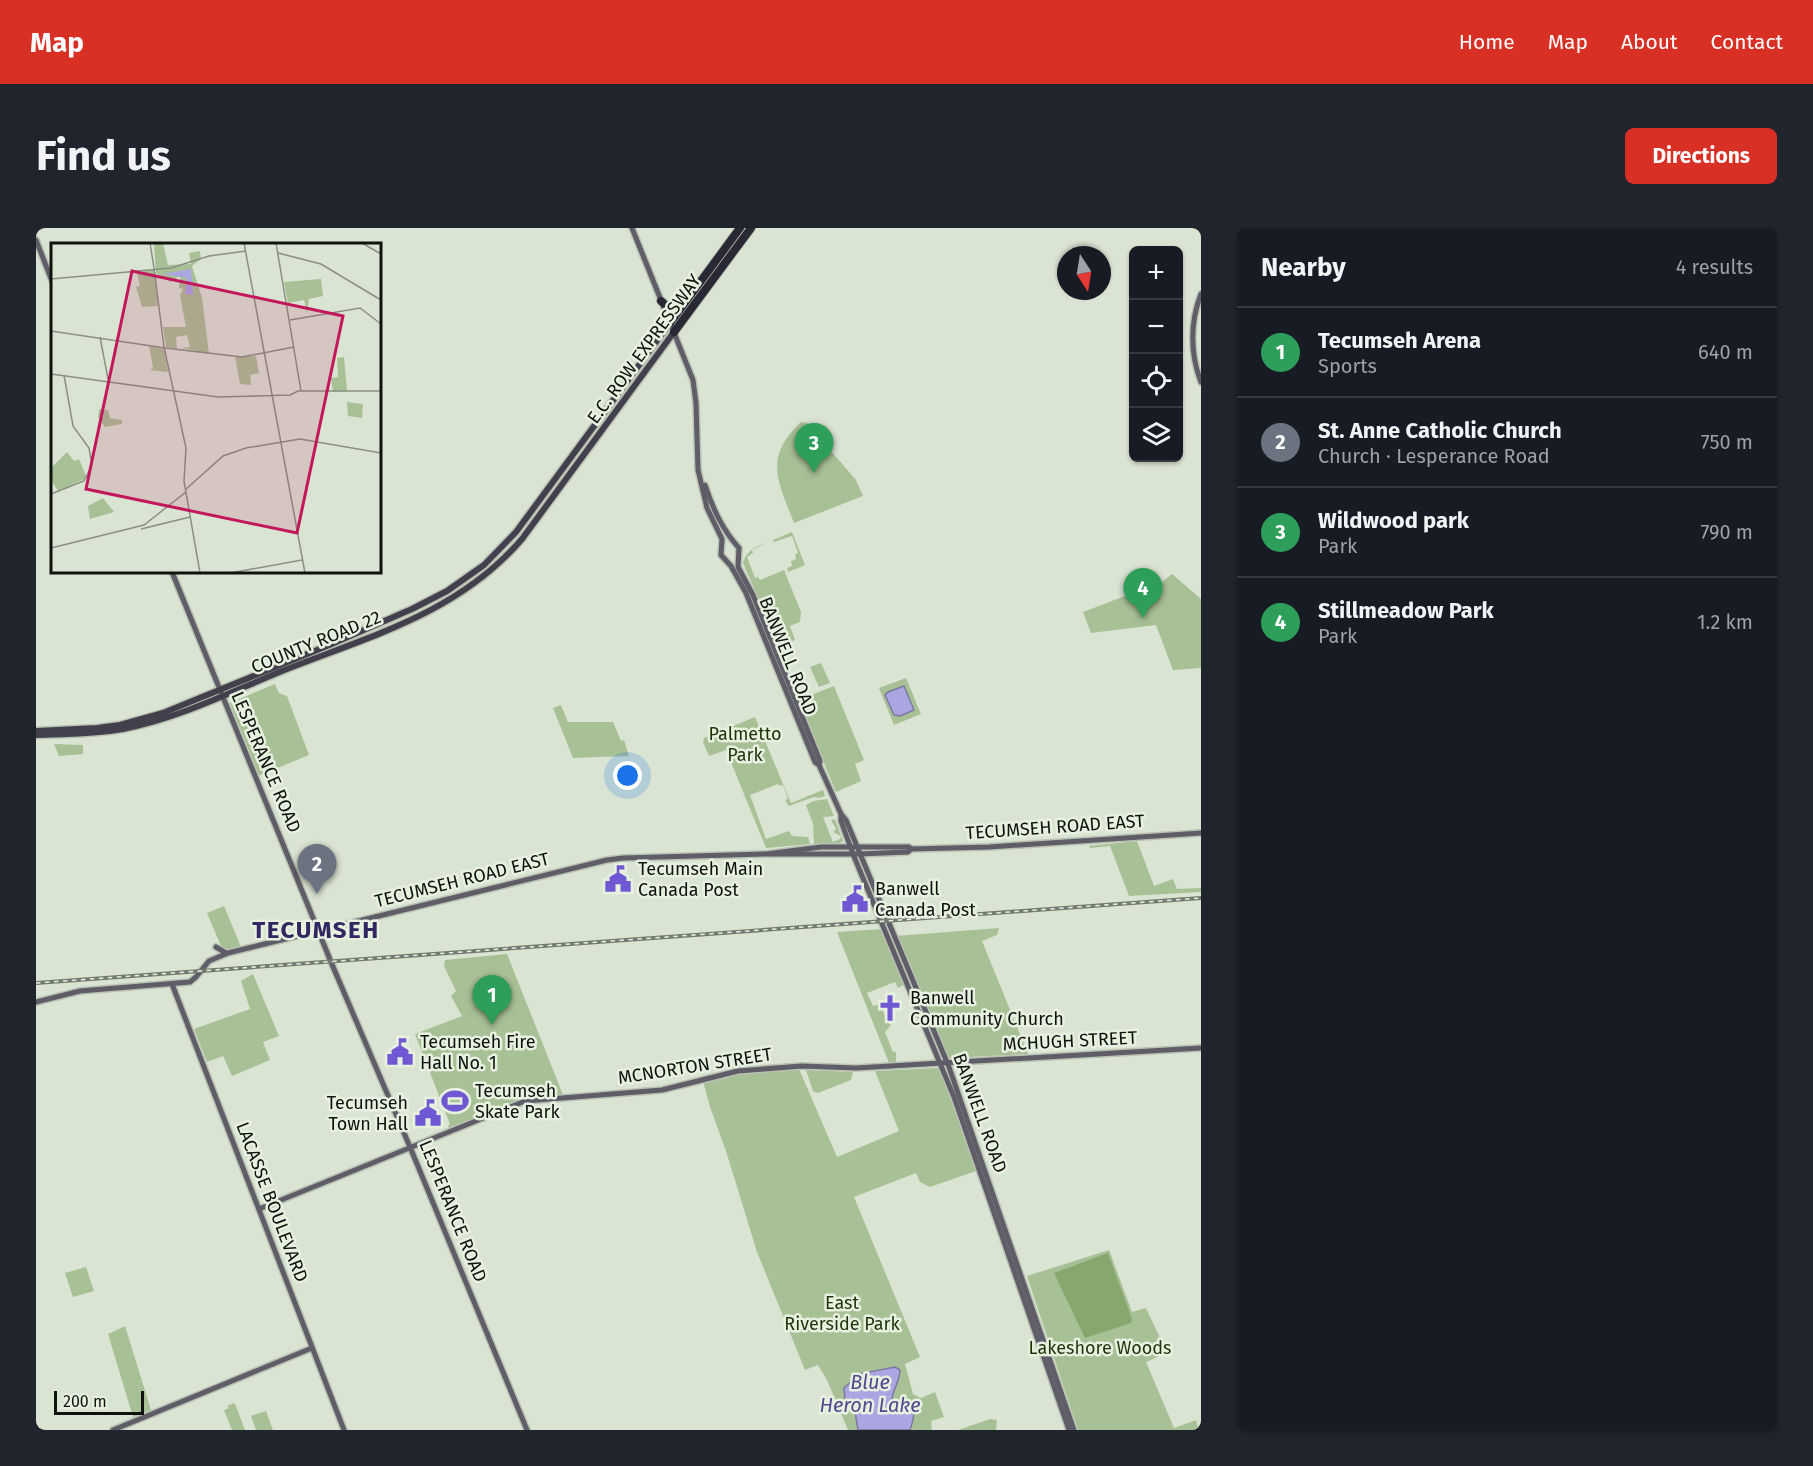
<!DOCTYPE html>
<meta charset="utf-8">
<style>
:root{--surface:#171b24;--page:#20242c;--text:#f1f3f6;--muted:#9ea1a6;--line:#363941;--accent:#d93025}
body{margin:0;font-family:"Fira Sans",sans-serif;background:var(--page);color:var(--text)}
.controls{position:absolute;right:18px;top:18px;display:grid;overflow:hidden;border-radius:9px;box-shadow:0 2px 4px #0004}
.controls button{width:54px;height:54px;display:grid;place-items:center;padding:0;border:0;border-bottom:2px solid var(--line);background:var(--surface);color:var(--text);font:30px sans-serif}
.compass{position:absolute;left:1021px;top:18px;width:54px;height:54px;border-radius:50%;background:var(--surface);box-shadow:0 2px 4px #0004;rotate:168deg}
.scale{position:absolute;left:18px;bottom:15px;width:90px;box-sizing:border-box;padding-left:6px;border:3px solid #0f120d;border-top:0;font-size:16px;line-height:21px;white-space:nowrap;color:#0f120d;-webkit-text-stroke:4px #e7f1e0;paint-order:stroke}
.you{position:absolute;left:592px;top:548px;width:21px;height:21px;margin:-15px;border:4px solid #fff;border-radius:50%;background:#1a73e8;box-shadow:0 0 0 9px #1a73e833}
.badge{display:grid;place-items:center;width:39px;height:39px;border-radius:50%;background:var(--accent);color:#fff;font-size:20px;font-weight:700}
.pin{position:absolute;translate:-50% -50px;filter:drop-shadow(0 2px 3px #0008)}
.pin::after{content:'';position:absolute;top:32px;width:21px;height:18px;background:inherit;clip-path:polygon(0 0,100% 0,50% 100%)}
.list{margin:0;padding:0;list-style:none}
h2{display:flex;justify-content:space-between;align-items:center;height:78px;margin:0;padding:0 24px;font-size:26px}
h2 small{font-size:20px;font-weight:400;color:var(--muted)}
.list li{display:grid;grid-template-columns:39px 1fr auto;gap:18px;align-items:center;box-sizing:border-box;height:90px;padding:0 24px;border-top:2px solid var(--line)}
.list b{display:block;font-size:22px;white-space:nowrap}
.list p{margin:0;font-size:20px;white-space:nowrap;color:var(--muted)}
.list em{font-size:20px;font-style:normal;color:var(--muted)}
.icon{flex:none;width:33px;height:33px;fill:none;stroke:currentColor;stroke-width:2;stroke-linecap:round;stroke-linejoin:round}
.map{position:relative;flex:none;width:1165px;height:1202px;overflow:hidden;border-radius:9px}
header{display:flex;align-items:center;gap:36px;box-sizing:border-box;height:84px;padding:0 30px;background:var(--accent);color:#fff}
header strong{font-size:28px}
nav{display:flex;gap:33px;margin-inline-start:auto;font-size:21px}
.intro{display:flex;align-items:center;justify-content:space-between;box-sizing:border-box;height:144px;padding:0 36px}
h1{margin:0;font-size:42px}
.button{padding:15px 27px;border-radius:9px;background:var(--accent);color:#fff;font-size:21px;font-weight:700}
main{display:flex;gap:36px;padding:0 36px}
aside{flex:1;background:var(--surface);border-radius:9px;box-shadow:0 2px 4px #0004}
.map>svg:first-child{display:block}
.green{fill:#a8c096}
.forest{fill:#87a76e}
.water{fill:#aba5e2;stroke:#7c79a2;stroke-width:1.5}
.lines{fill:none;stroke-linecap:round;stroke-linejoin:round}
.stream{stroke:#7c79a2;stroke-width:1.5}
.secondary-casing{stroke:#bac2b3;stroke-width:8}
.primary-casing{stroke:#bac2b3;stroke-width:9}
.highway-casing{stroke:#bac2b3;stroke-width:10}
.secondary{stroke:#5e5d68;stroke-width:5}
.primary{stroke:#41404c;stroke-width:6}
.highway{stroke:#292835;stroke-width:8}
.rail-casing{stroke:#747a6f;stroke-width:4}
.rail{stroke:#e7f1e0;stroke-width:1.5;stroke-dasharray:4.5;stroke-linecap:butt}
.labels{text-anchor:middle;stroke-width:5;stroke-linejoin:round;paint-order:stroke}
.street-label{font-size:18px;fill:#0f120d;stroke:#e7f1e0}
.park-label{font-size:18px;fill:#1f3309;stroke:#e7f1e0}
.poi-label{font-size:18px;fill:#0f120d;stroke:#e7f1e0;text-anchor:start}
.water-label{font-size:20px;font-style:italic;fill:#52468f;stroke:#e7f1e0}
.district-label{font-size:24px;font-weight:bold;letter-spacing:1.5px;fill:#322761;stroke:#e7f1e0}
.inset-road{fill:none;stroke:#899084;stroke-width:1.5}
.view{fill:#c2185b;fill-opacity:0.15;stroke:#c2185b;stroke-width:3}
.inset-edge{fill:none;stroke:#0f120d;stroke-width:3}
</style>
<header>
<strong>Map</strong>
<nav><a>Home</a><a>Map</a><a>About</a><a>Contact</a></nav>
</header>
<div class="intro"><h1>Find us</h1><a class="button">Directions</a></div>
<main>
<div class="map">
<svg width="1165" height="1202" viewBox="0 0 1165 1202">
<rect width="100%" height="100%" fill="#dae4d3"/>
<!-- green -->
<g class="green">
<path d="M765 194 771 195 820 252 827 268 758 295C742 253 727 230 765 194Z"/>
<path d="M756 304 769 337 752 344 751 340 756 338 755 333 760 331 759 327 762 325 756 308 738 314 737 312Z"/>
<path d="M730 315 716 322 717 325 711 329 719 350 722 349 724 352 748 342 765 384 764 394 754 398 759 412 744 419 707 335C710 323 719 319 730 315Z"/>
<path d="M1136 346 1165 371V440L1137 442 1120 397 1055 405 1047 384 1126 354Z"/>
<path d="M785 435 794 455 783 459 774 439Z"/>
<path d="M870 450 885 486 858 497 843 460Z"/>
<path d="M239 456 243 465 251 468 273 527 222 548 194 475Z"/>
<path d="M798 458 828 532 819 536 825 553 800 564 762 472Z"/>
<path d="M525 477 532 494H577L585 513 588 512 593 528 537 530 517 480Z"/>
<path d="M719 489 755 575 787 562 789 568 783 570 778 569 753 578 749 572 752 571 747 557 744 558 742 556 714 567 730 611 753 603 756 608 772 609 774 616 730 620 690 522 673 528 667 514 668 510Z"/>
<path d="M18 516 47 517V526L23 528Z"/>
<path d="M791 571 798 588 787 589 797 614 804 611 805 608 797 604 800 601 795 592 799 591 807 613 804 615 778 616 777 596 770 577 777 573Z"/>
<path d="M1101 613 1118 658 1137 651 1141 661 1165 660V664L1093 668 1074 618 1054 620 1053 618Z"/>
<path d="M188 678 205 719 187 723 171 685Z"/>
<path d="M963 700 961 707 946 713 992 826 914 830 912 829 860 708Z"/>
<path d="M846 701 869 756 862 760 859 754 831 765 837 778 844 776 852 795 855 797 849 804 857 824H860V835H853L801 704Z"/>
<path d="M471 726 527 867 503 868 484 872 414 902 412 898 414 896 379 806 426 788 415 768 420 763 408 738 409 732Z"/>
<path d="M217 746 243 808 227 814 234 832 196 848 187 828 171 834 158 801 214 781 205 753Z"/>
<path d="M904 840 940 943 894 959 884 954 880 945 818 969 884 1129 869 1136 877 1166 885 1170 899 1164 908 1189 895 1193 896 1202H812L791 1152 782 1137 769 1142 721 1024 690 923 674 879 667 853 718 844 763 841 801 929 863 903 839 843Z"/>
<path d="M770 842 817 844 815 852 782 865 777 863Z"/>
<path d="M1073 1022 1096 1084 1110 1080 1131 1125 1110 1134 1138 1200 1160 1192 1163 1202H1042L991 1048Z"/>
<path d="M50 1039 58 1063 37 1069 29 1045Z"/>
<path d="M89 1098 115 1182 97 1189 72 1106Z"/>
<path d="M198 1175 200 1178 209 1202H196L188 1182 193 1180 191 1178Z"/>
<path d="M230 1183 237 1202H220L215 1188Z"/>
<path d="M954 1191 961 1192 960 1202H922Z"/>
</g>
<!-- forest -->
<path class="forest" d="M1072 1025 1096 1091 1095 1095 1049 1110 1018 1045Z"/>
<!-- water -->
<g class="water">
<path d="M868 458 878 482 864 488 858 487 849 467 852 464Z"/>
<path d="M859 1139 864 1142C864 1153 857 1161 856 1171L862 1175H870C882 1182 877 1192 874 1202H822L819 1183 809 1172 808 1160 817 1152V1147Z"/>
</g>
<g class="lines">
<!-- stream -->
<path class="stream" d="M603 117 605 115"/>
<defs>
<g id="secondary">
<path d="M596 0 657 152 660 175 662 242 671 280 686 311 685 327 695 338 710 365 779 534 783 537 805 586 810 592 913 839 1038 1202"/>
<path d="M0 12 16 53"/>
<path d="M1165 66C1154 94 1154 126 1165 154"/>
<path d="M669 257C677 281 686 301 703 320L702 339 717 367 784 533 783 537"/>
<path d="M136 344 295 734 374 919 491 1202"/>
<path d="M805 586V593L817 626 918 869 1033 1202"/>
<path d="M733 626H823L872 624 875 621 953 619 1165 605"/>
<path d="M180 719 190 725"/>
<path d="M136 756 308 1202"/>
<path d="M0 774 44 763 154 754 160 749 173 733 192 725 571 632 587 630 730 626 785 619H873L875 621"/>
<path d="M223 981 489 873 626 862 702 843 766 838 820 840 1165 820"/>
<path d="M77 1202 276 1120"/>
</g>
<g id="primary">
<path d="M0 503 61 500 84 497 127 485 291 418 376 381 411 363 448 337 480 304 634 95"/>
<path d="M0 507C29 506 58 506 87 501 140 491 191 466 241 445 330 409 421 387 486 311L638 104"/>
</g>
<g id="highway">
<path d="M625 73 634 81 645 79"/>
<path d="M634 95 704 0"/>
<path d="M638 104 715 0"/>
</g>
</defs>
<!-- secondary casing -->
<use href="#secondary" class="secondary-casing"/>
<!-- primary casing -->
<use href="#primary" class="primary-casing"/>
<!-- highway casing -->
<use href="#highway" class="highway-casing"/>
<!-- secondary -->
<use href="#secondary" class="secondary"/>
<!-- primary -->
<use href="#primary" class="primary"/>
<!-- highway -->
<use href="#highway" class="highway"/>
<defs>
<path id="rail" d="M0 755 1165 670"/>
</defs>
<!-- rail casing -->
<use href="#rail" class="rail-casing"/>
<!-- rail -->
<use href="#rail" class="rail"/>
</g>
<!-- icons -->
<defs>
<symbol id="civic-bare" viewBox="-9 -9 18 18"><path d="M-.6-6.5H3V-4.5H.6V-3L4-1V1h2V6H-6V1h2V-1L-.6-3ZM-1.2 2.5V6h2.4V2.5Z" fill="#7058d2" stroke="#e7f1e0" stroke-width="2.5" paint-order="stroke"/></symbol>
<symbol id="church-bare" viewBox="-9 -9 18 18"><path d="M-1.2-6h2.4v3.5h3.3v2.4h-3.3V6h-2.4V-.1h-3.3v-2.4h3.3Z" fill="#7058d2" stroke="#e7f1e0" stroke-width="2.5" paint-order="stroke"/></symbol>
<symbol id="stadium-bare" viewBox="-9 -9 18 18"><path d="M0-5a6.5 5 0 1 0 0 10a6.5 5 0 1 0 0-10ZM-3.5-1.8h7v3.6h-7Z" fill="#7058d2" stroke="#e7f1e0" stroke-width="2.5" paint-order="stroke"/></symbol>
</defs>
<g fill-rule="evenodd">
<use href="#civic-bare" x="563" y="632" width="38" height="38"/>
<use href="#civic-bare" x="800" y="652" width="38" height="38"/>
<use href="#church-bare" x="835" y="761" width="38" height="38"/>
<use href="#civic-bare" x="345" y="805" width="38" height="38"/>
<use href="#stadium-bare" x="400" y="854" width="38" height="38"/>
<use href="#civic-bare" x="373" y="866" width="38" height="38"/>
</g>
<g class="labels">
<!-- street labels -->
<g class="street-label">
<text transform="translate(608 121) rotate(-54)" y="6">E.C. ROW EXPRESSWAY</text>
<text transform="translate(280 414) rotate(-22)" y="6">COUNTY ROAD 22</text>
<text transform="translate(752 428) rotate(68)" y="6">BANWELL ROAD</text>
<text transform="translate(230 534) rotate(67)" y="6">LESPERANCE ROAD</text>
<text transform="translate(1019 599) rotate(-4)" y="6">TECUMSEH ROAD EAST</text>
<text transform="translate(426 652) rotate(-14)" y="6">TECUMSEH ROAD EAST</text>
<text transform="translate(1034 813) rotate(-3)" y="6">MCHUGH STREET</text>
<text transform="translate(659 838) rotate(-9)" y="6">MCNORTON STREET</text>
<text transform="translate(944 885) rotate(70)" y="6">BANWELL ROAD</text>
<text transform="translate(236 974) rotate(69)" y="6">LACASSE BOULEVARD</text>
<text transform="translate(417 983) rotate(68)" y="6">LESPERANCE ROAD</text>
</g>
<!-- park labels -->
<g class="park-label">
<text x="709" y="512">Palmetto<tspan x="709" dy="21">Park</tspan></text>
<text x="806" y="1081">East<tspan x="806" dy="21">Riverside Park</tspan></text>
<text x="1064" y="1126">Lakeshore Woods</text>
</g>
<!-- poi labels -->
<g class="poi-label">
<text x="602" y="647">Tecumseh Main<tspan x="602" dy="21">Canada Post</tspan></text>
<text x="839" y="667">Banwell<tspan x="839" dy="21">Canada Post</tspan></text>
<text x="874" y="776">Banwell<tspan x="874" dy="21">Community Church</tspan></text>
<text x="384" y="820">Tecumseh Fire<tspan x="384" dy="21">Hall No. 1</tspan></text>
<text x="439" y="869">Tecumseh<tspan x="439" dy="21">Skate Park</tspan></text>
<text x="372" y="881" text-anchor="end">Tecumseh<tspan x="372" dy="21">Town Hall</tspan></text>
</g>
<!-- water labels -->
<g class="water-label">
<text x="834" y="1161">Blue<tspan x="834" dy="23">Heron Lake</tspan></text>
</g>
<!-- district labels -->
<g class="district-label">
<text x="280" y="710">TECUMSEH</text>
</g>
</g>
<!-- overview -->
<g transform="translate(15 15)">
<rect width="330" height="330" fill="#dae4d3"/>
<path d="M103 0H112L117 22 140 21 138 10 149 8 150 16 141 23 151 55 158 111 131 105 139 104 136 92 125 94 126 106 115 104 112 84H135L129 52 132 46 128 45 129 33 119 39 105 30ZM103 26 107 63 91 64 85 44 89 43 86 30ZM270 36 272 53 258 56 256 70 253 57 237 60 233 39ZM98 103 113 106 117 129 98 127 102 125ZM184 113H205L208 130 199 132 200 142 189 141ZM293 114 296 148 282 149 280 135 287 134 286 115ZM296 159 312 161 311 175 297 173ZM48 166 57 167 59 175 71 177V181L54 184 47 174ZM16 209 23 218 28 216 36 235 7 248 0 237V225ZM52 255 63 269 39 276 37 263Z" fill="#a8c096"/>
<path d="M140 26 142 52 134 51 136 35 112 31Z" fill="#aba5e2"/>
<path class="inset-road" d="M99 0 103 25M193 0 230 200M225 0 250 148M311 0 330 11M227 10 270 21 330 57M103 25 113 104 135 205 133 238 149 330M0 36 120 25 158 13 195 8M239 77 309 65 330 81M0 88 114 105M49 94 57 136M114 105 191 114 243 104M0 131 167 154 239 152 247 148H330M230 200 254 330M134 247 172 213 195 205 249 196 330 210M0 251 33 238 41 222 38 205 22 183 13 132M90 286 139 274M0 305 93 282 135 249M179 330 251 317"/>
<path class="view" d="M81 28 292 73 246 290 35 246Z"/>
<rect width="330" height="330" class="inset-edge"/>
</g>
</svg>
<div class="controls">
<button>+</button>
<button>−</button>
<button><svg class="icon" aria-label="locate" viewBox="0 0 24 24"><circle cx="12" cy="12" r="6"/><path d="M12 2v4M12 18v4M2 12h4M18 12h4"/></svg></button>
<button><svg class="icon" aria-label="layers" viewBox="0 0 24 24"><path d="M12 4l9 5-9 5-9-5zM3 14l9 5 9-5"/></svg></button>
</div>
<svg class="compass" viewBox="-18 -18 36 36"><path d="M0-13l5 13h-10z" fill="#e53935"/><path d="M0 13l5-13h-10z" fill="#9ea1a6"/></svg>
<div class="scale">200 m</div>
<div class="you"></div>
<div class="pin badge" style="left:456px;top:797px;background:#2e9e5b">1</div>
<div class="pin badge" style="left:281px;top:666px;background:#6b7280">2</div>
<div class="pin badge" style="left:778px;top:245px;background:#2e9e5b">3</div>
<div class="pin badge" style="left:1107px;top:390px;background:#2e9e5b">4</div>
</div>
<aside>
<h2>Nearby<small>4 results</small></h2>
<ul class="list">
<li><span class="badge" style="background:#2e9e5b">1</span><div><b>Tecumseh Arena</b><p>Sports</p></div><em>640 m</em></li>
<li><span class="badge" style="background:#6b7280">2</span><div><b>St. Anne Catholic Church</b><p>Church · Lesperance Road</p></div><em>750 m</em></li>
<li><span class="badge" style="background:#2e9e5b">3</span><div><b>Wildwood park</b><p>Park</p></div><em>790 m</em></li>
<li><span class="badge" style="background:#2e9e5b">4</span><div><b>Stillmeadow Park</b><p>Park</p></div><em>1.2 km</em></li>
</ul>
</aside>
</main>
